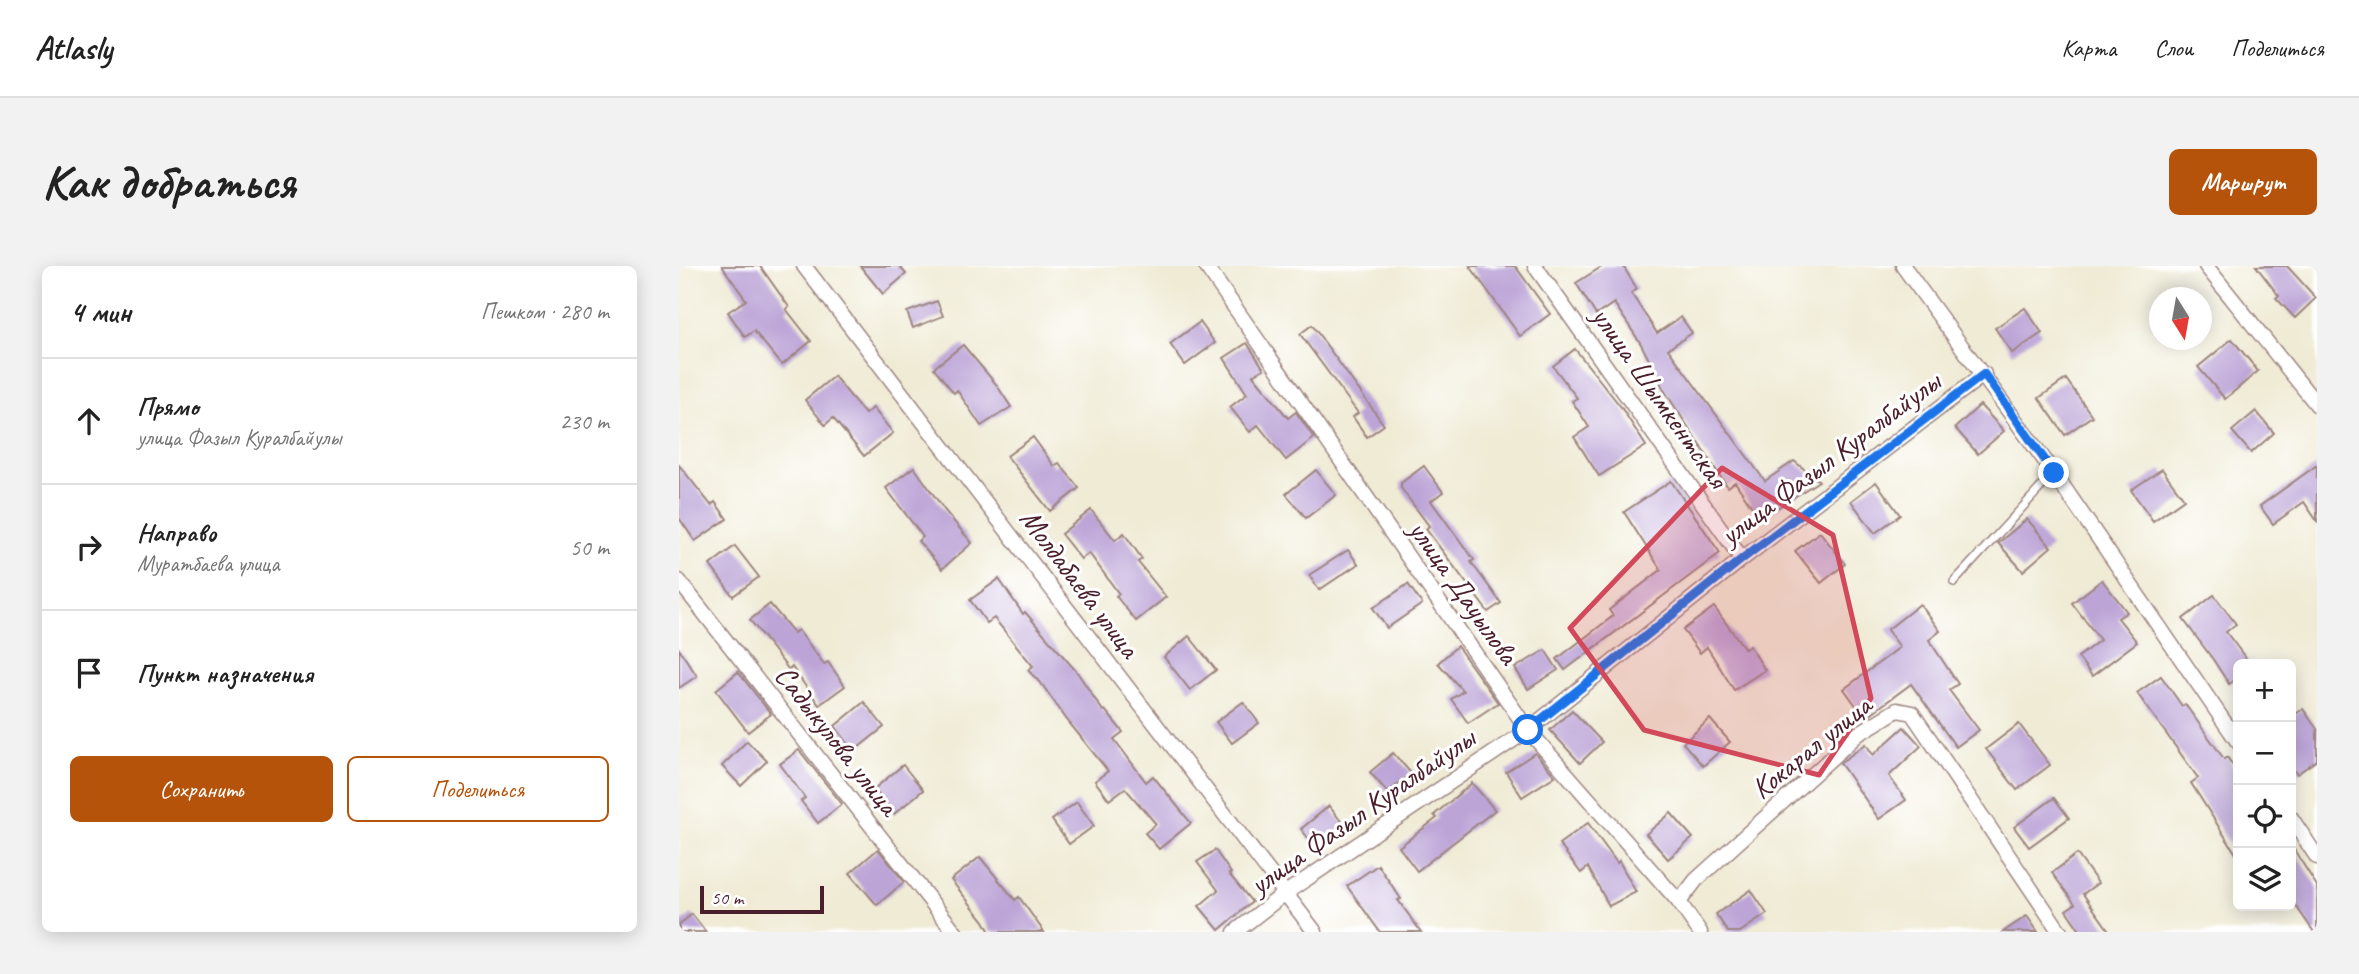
<!DOCTYPE html>
<html lang="ru">
<meta charset="utf-8">
<style>
:root{--surface:#fff;--page:#f2f2f2;--text:#222;--muted:#767676;--line:#e0e0e0;--accent:#b45309}
body{margin:0;font-family:Caveat,sans-serif;background:var(--page);color:var(--text)}
.controls{position:absolute;right:21px;bottom:21px;display:grid;overflow:hidden;border-radius:10px;box-shadow:0 4px 18px #0003}
.controls button{width:63px;height:63px;display:grid;place-items:center;padding:0;border:0;border-bottom:2px solid var(--line);background:var(--surface);color:var(--text);font:35px sans-serif}
.compass{position:absolute;left:1470px;top:21px;width:63px;height:63px;border-radius:50%;background:var(--surface);box-shadow:0 4px 18px #0003;rotate:169deg}
.scale{position:absolute;left:21px;bottom:18px;width:124px;box-sizing:border-box;padding-left:7px;border:4px solid #4a1f2b;border-top:0;font-size:19px;line-height:24px;white-space:nowrap;color:#4a1f2b;-webkit-text-stroke:5px #fff;paint-order:stroke}
.stop{position:absolute;width:21px;height:21px;margin:-16px;border:5px solid #1a73e8;border-radius:50%;background:#fff}
.stop.end{background:#1a73e8;border-color:#fff;box-shadow:0 2px 7px #0008}
.list{margin:0;padding:0;list-style:none}
h2{display:flex;justify-content:space-between;align-items:center;height:91px;margin:0;padding:0 28px;font-size:30px}
h2 small{font-size:23px;font-weight:400;color:var(--muted)}
.list li{display:grid;grid-template-columns:46px 1fr auto;gap:21px;align-items:center;box-sizing:border-box;height:126px;padding:0 28px;border-top:2px solid var(--line)}
.list b{display:block;font-size:26px;white-space:nowrap}
.list p{margin:0;font-size:23px;white-space:nowrap;color:var(--muted)}
.list em{font-size:23px;font-style:normal;color:var(--muted)}
.actions{display:flex;gap:14px;padding:21px 28px}
.actions a{flex:1;padding:16px 0;border:2px solid var(--accent);border-radius:10px;text-align:center;font-size:24px;color:var(--accent)}
.actions .main{background:var(--accent);color:#fff}
.icon{flex:none;width:38px;height:38px;fill:none;stroke:currentColor;stroke-width:2;stroke-linecap:round;stroke-linejoin:round}
.map{position:relative;flex:none;width:1638px;height:666px;overflow:hidden;border-radius:10px}
header{display:flex;align-items:center;gap:42px;box-sizing:border-box;height:98px;padding:0 35px;background:var(--surface);border-bottom:2px solid var(--line)}
header strong{font-size:33px}
nav{display:flex;gap:38px;margin-inline-start:auto;font-size:24px}
.intro{display:flex;align-items:center;justify-content:space-between;box-sizing:border-box;height:168px;padding:0 42px}
h1{margin:0;font-size:49px}
.button{padding:18px 32px;border-radius:10px;background:var(--accent);color:#fff;font-size:24px;font-weight:700}
main{display:flex;gap:42px;padding:0 42px}
aside{flex:1;background:var(--surface);border-radius:10px;box-shadow:0 4px 18px #0003}
.map>svg:first-child{display:block}
.building{fill:#bca4d7}
.lines{fill:none;stroke-linecap:round;stroke-linejoin:round}
.service-casing{stroke:#9d8580;stroke-width:10}
.minor-casing{stroke:#9d8580;stroke-width:17}
.service{stroke:#fff;stroke-width:7}
.minor{stroke:#fff;stroke-width:14}
.route{stroke:#1a73e8;stroke-width:9}
.marked{fill:#d1495b;fill-opacity:0.2;stroke:#d1495b;stroke-width:5;stroke-linejoin:round}
.labels{text-anchor:middle;stroke-width:6;stroke-linejoin:round;paint-order:stroke}
.street-label{font-size:30px;fill:#4a1f2b;stroke:#fff}
</style>
<header>
<strong>Atlasly</strong>
<nav><a>Карта</a><a>Слои</a><a>Поделиться</a></nav>
</header>
<div class="intro"><h1>Как добраться</h1><a class="button">Маршрут</a></div>
<main>
<aside>
<h2>4 мин<small>Пешком · 280 m</small></h2>
<ul class="list">
<li><svg class="icon" aria-label="ahead" viewBox="0 0 24 24"><path d="M12 20V5M6 11l6-6 6 6"/></svg><div><b>Прямо</b><p>улица Фазыл Куралбайулы</p></div><em>230 m</em></li>
<li><svg class="icon" aria-label="right" viewBox="0 0 24 24"><path d="M7 20v-9h11M14 6l5 5-5 5"/></svg><div><b>Направо</b><p>Муратбаева улица</p></div><em>50 m</em></li>
<li><svg class="icon" aria-label="arrive" viewBox="0 0 24 24"><path d="M6 21V4h12l-3 4 3 4H6"/></svg><div><b>Пункт назначения</b></div></li>
</ul>
<div class="actions"><a class="main">Сохранить</a><a>Поделиться</a></div>
</aside>
<div class="map">
<svg width="1638" height="666" viewBox="0 0 1638 666">
<rect width="100%" height="100%" fill="#fff"/>
<filter id="ink" filterUnits="userSpaceOnUse"><feTurbulence type="fractalNoise" baseFrequency=".0143" numOctaves="2"/><feDisplacementMap in="SourceGraphic" scale="14" xChannelSelector="R" yChannelSelector="G"/><feConvolveMatrix kernelMatrix="1 2 1 2 8 2 1 2 1" color-interpolation-filters="sRGB"/></filter>
<filter id="wash" filterUnits="userSpaceOnUse"><feTurbulence type="fractalNoise" baseFrequency=".00686" numOctaves="4" result="noise"/><feDisplacementMap in="SourceGraphic" scale="28" xChannelSelector="R" yChannelSelector="G"/><feGaussianBlur stdDeviation="1.57" result="paint"/><feColorMatrix in="noise" values="0 0 0 0 0 0 0 0 0 0 0 0 0 0 0 0 0 1.4 0 .05"/><feComposite in="paint" operator="in"/></filter>
<g filter="url(#wash)">
<rect width="100%" height="100%" fill="#f0ebd5"/>
<g id="blocks">
<!-- building -->
<g class="building">
<path d="M43 0H81L110 41 107 43 132 75 103 99 75 65 66 71 49 46 67 34Z"/>
<path d="M181 0H220L227 8 204 28Z"/>
<path d="M791 0H836L871 48 841 70Z"/>
<path d="M924 0H944L958 23 952 27 978 67 1002 51 1013 67 989 83 1086 215 1115 195 1140 215 1081 253 1056 216 1049 221 1041 210 985 124 962 78 935 37 917 49 897 17Z"/>
<path d="M1577 0H1608L1637 32 1616 52 1597 32 1600 30Z"/>
<path d="M258 35 264 50 234 62 228 46Z"/>
<path d="M1346 42 1363 67 1333 87 1316 62Z"/>
<path d="M521 56 536 77 506 99 491 78Z"/>
<path d="M633 59 705 159 688 171 674 151 679 147 621 68Z"/>
<path d="M1553 73 1579 105 1546 133 1519 101Z"/>
<path d="M568 77 585 103 574 109 609 152 617 146 635 172 607 194 579 159 571 166 551 141 568 128 545 92Z"/>
<path d="M284 79 317 118 332 141 302 160 278 124 275 127 255 102Z"/>
<path d="M896 83 942 141 967 180 920 210 895 171 910 161 893 135 898 132 874 100Z"/>
<path d="M155 110 186 148 194 142 214 167 185 190 154 152 146 159 126 134Z"/>
<path d="M1387 113 1413 150 1386 169 1360 132Z"/>
<path d="M1301 139 1325 165 1299 188 1276 162Z"/>
<path d="M1577 145 1595 167 1572 187 1553 165Z"/>
<path d="M354 171 375 200 380 197 400 222 371 245 328 190Z"/>
<path d="M0 199 32 239 36 236 48 253 16 275 0 252Z"/>
<path d="M1638 199V255L1625 236 1594 258 1581 240Z"/>
<path d="M745 200 764 226 752 235 795 294 792 296 822 337 809 346 747 263 750 260 722 222V217Z"/>
<path d="M235 201 266 245 293 277 263 303 239 275 244 271 207 222Z"/>
<path d="M1483 203 1505 233 1474 255 1452 224Z"/>
<path d="M637 204 657 229 627 252 607 228Z"/>
<path d="M992 215 1041 287 886 404 878 393 934 350 930 344 982 304 945 246Z"/>
<path d="M1197 216 1221 249 1196 267 1172 235Z"/>
<path d="M412 244 436 274 445 267 463 293 459 296 487 331 457 355 437 330 440 328 410 287 402 293 382 268Z"/>
<path d="M1348 253 1372 281 1344 305 1319 277Z"/>
<path d="M1141 266 1166 298 1142 317 1116 285Z"/>
<path d="M56 280 80 311 54 330 31 299Z"/>
<path d="M669 284 679 298 640 324 630 309Z"/>
<path d="M320 313 344 348 346 346 398 406 424 445 426 444 444 466 435 473 467 516 474 510 512 557 480 583 466 567 477 558 446 522 430 534 416 515 429 505 388 454 364 420 349 404 354 400 315 352 308 357 291 334Z"/>
<path d="M1423 314 1448 346 1439 352 1458 376 1413 410 1399 391 1421 374 1393 337Z"/>
<path d="M729 318 743 338 708 362 694 342Z"/>
<path d="M1535 329 1557 358 1547 366 1571 398H1559V411L1550 418 1533 392 1504 353Z"/>
<path d="M91 338 115 367 119 364 145 398 149 396 166 420 140 439 113 401 110 404 71 354Z"/>
<path d="M1241 338 1261 365 1250 374 1279 418 1270 424 1300 464 1277 481 1232 418 1186 452 1165 423 1221 381 1208 364Z"/>
<path d="M1035 341 1066 383 1071 380 1086 404 1055 424 1028 381 1021 387 1004 364Z"/>
<path d="M510 370 537 404 511 424 485 391Z"/>
<path d="M778 380 819 437 789 457 772 433 784 425 759 397Z"/>
<path d="M0 383 18 410 0 422Z"/>
<path d="M866 384 879 404 849 423 836 402Z"/>
<path d="M59 406 92 448 69 466 37 424Z"/>
<path d="M1482 410 1503 440 1506 438 1545 493 1548 491 1559 507V591L1512 517 1519 512 1458 427Z"/>
<path d="M185 436 205 461 175 485 156 460Z"/>
<path d="M564 436 580 457 553 477 537 456Z"/>
<path d="M1624 443 1638 463V494L1618 508 1612 500V451Z"/>
<path d="M893 444 923 476 901 497 871 464Z"/>
<path d="M1031 453 1051 476 1024 500 1004 477Z"/>
<path d="M1340 458 1371 499 1338 524 1307 483Z"/>
<path d="M1225 461 1242 480 1210 510 1227 534 1200 553 1161 497 1187 478 1194 489Z"/>
<path d="M68 475 88 495 62 520 43 500Z"/>
<path d="M120 484 163 538 139 557 122 535 126 532 101 498Z"/>
<path d="M714 487 732 507 709 527 691 506Z"/>
<path d="M856 487 876 510 843 531 827 506Z"/>
<path d="M224 499 244 524 215 548 195 523Z"/>
<path d="M793 517 816 544 738 605 720 581 758 552 755 549Z"/>
<path d="M1375 532 1390 552 1350 581 1335 561Z"/>
<path d="M398 536 415 560 390 578 373 554Z"/>
<path d="M650 540 665 559 637 582 622 563Z"/>
<path d="M992 547 1014 572 989 593 967 568Z"/>
<path d="M909 557 938 597 940 595 957 626 930 640 909 601 902 607 880 578Z"/>
<path d="M1612 579 1638 620V666H1635L1612 633Z"/>
<path d="M199 583 225 616 198 639 171 607Z"/>
<path d="M536 584 552 607 550 608 573 636 540 664 520 640 539 624 518 596Z"/>
<path d="M1398 588 1419 617 1404 628 1431 666H1402L1387 644 1396 638 1373 607Z"/>
<path d="M301 591 336 634 340 631 365 666H311L305 655 272 614Z"/>
<path d="M699 599 722 633 719 634 742 666H701L668 620Z"/>
<path d="M1072 624 1088 648 1061 666H1049L1037 648Z"/>
<path d="M13 648 27 666H0V659Z"/>
<path d="M1348 650 1359 666H1324Z"/>
</g>
</g>
</g>
<g filter="url(#ink)">
<use href="#blocks" fill-opacity="0" stroke="#9d8580" stroke-width="2"/>
<g class="lines">
<defs>
<path id="service" d="M1275 316 1375 207"/>
<g id="minor">
<path d="M125 0 636 666"/>
<path d="M527 0 849 464 1000 636 1021 666"/>
<path d="M856 0 1063 293"/>
<path d="M1224 0 1375 207 1559 476"/>
<path d="M1527 0 1638 139"/>
<path d="M0 315 276 666"/>
<path d="M1612 552 1638 591"/>
<path d="M1000 636 1017 614 1179 468 1218 444 1233 447 1381 666"/>
<path d="M556 666 605 628 849 464 1063 293 1305 108"/>
</g>
</defs>
<!-- service casing -->
<use href="#service" class="service-casing"/>
<!-- minor casing -->
<use href="#minor" class="minor-casing"/>
<!-- service -->
<use href="#service" class="service"/>
<!-- minor -->
<use href="#minor" class="minor"/>
</g>
</g>
<g class="lines" filter="url(#ink)">
<!-- route -->
<path class="route" d="M849 464 1063 293 1305 108 1375 207"/>
</g>
<!-- marked area -->
<path class="marked" d="M1043 202 1154 269 1192 432 1140 509 965 464 891 362Z"/>
<g class="labels">
<!-- street labels -->
<g class="street-label">
<text transform="translate(981 131) rotate(55)" y="10">улица Шымкентская</text>
<text transform="translate(1151 192) rotate(-37)" y="10">улица Фазыл Куралбайулы</text>
<text transform="translate(401 317) rotate(53)" y="10">Молдабаева улица</text>
<text transform="translate(785 326) rotate(55)" y="10">улица Дауылова</text>
<text transform="translate(158 474) rotate(52)" y="10">Садыкулова улица</text>
<text transform="translate(1132 481) rotate(-39)" y="10">Кокарал улица</text>
<text transform="translate(683 545) rotate(-35)" y="10">улица Фазыл Куралбайулы</text>
</g>
</g>
</svg>
<div class="controls">
<button>+</button>
<button>−</button>
<button><svg class="icon" aria-label="locate" viewBox="0 0 24 24"><circle cx="12" cy="12" r="6"/><path d="M12 2v4M12 18v4M2 12h4M18 12h4"/></svg></button>
<button><svg class="icon" aria-label="layers" viewBox="0 0 24 24"><path d="M12 4l9 5-9 5-9-5zM3 14l9 5 9-5"/></svg></button>
</div>
<svg class="compass" viewBox="-18 -18 36 36"><path d="M0-13l5 13h-10z" fill="#e53935"/><path d="M0 13l5-13h-10z" fill="#767676"/></svg>
<div class="scale">50 m</div>
<div class="stop" style="left:849px;top:464px"></div>
<div class="stop end" style="left:1375px;top:207px"></div>
</div>
</main>
